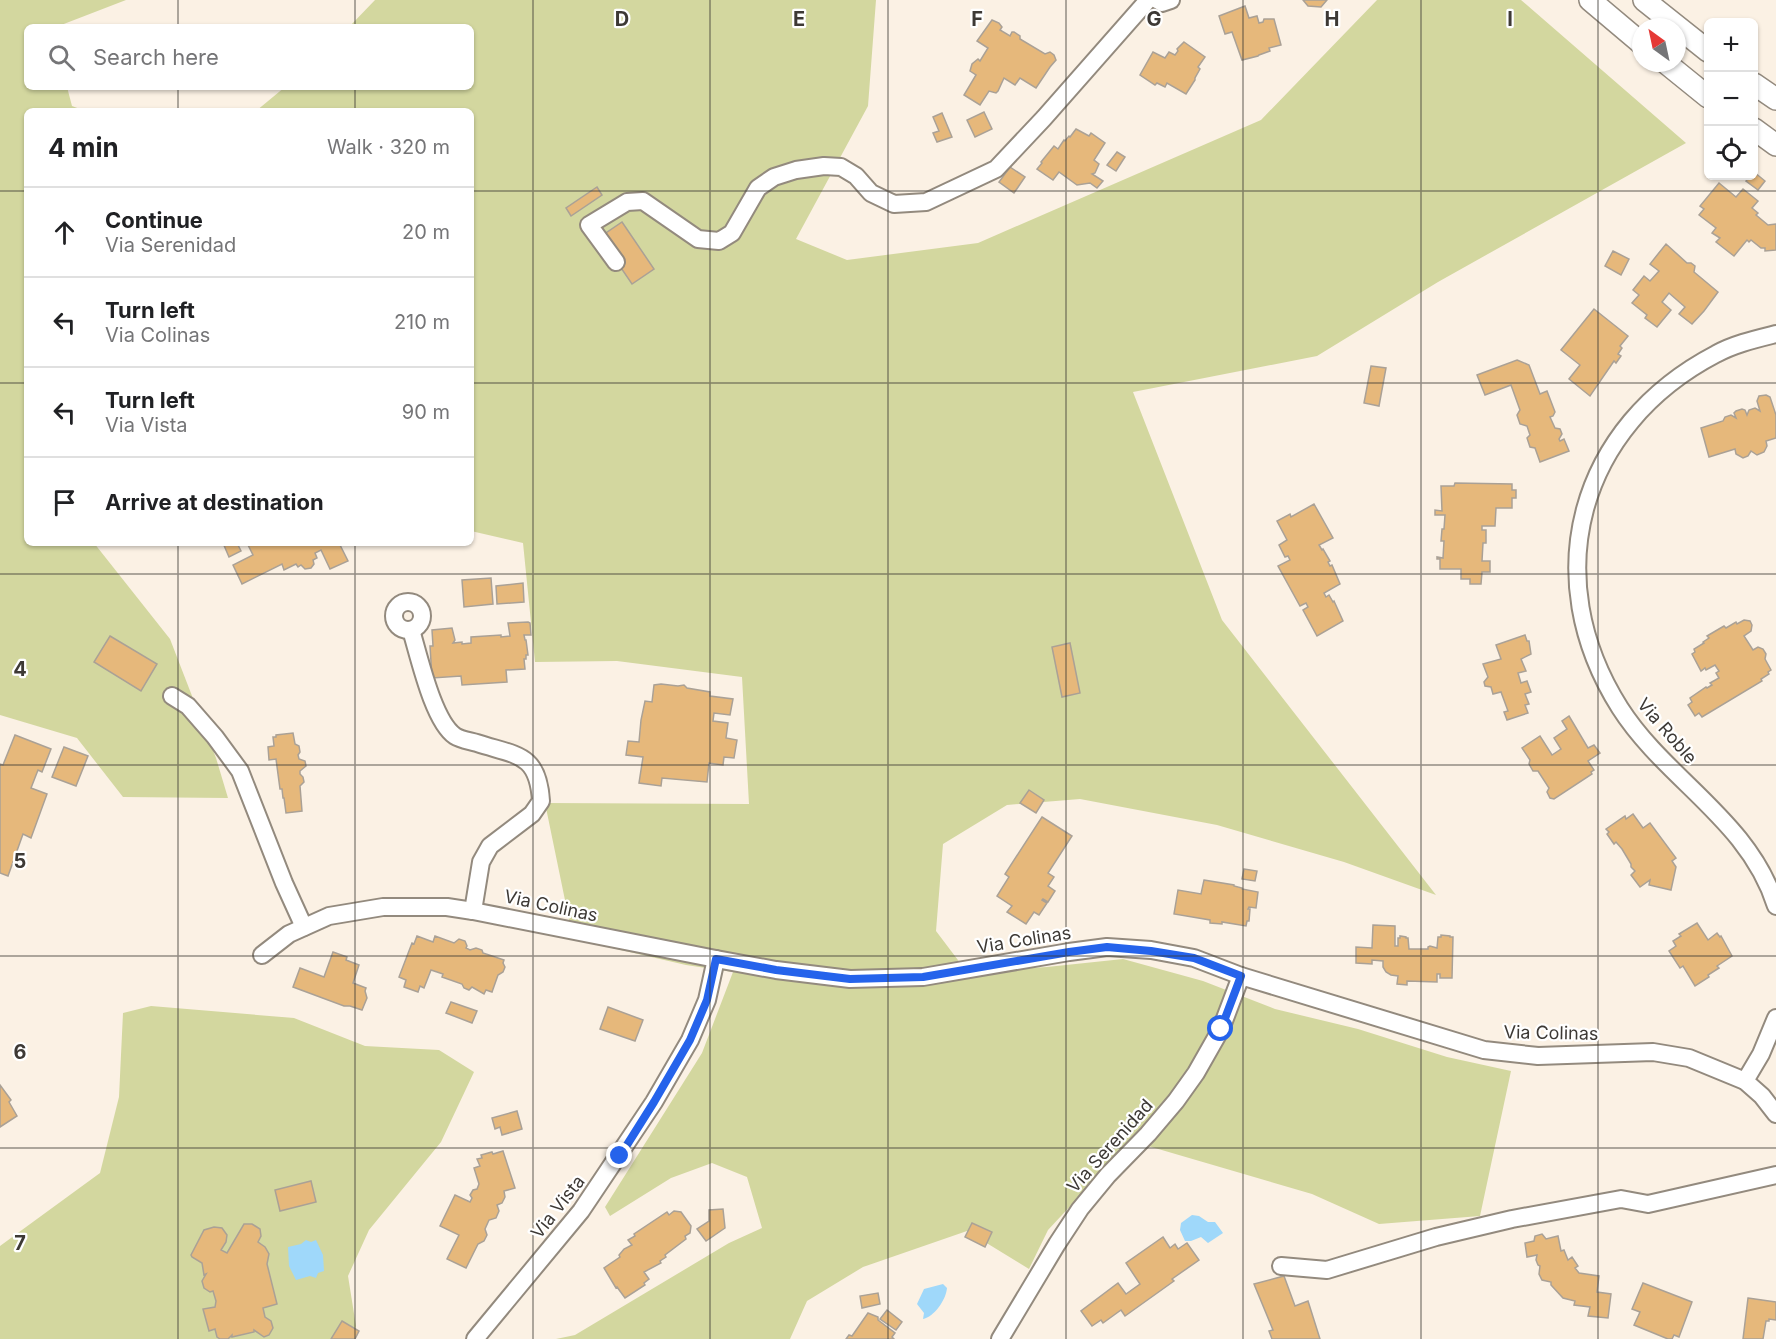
<!DOCTYPE html>
<meta charset="utf-8">
<style>
:root{--surface:#fff;--page:#f2f2f2;--text:#202124;--muted:#757577;--line:#e0e0e0}
body{margin:0;font-family:Inter,sans-serif;background:var(--page);color:var(--text)}
.controls{position:absolute;right:18px;top:18px;display:grid;overflow:hidden;border-radius:9px;box-shadow:0 2px 4px #0004}
.controls button{width:54px;height:54px;display:grid;place-items:center;padding:0;border:0;border-bottom:2px solid var(--line);background:var(--surface);color:var(--text);font:30px sans-serif}
.compass{position:absolute;left:1632px;top:18px;width:54px;height:54px;border-radius:50%;background:var(--surface);box-shadow:0 2px 4px #0004;rotate:327deg}
.stop{position:absolute;width:18px;height:18px;margin:-14px;border:4px solid #2563eb;border-radius:50%;background:#fff}
.stop.end{background:#2563eb;border-color:#fff;box-shadow:0 2px 6px #0008}
.list{margin:0;padding:0;list-style:none}
h2{display:flex;justify-content:space-between;align-items:center;height:78px;margin:0;padding:0 24px;font-size:26px}
h2 small{font-size:20px;font-weight:400;color:var(--muted)}
.list li{display:grid;grid-template-columns:39px 1fr auto;gap:18px;align-items:center;box-sizing:border-box;height:90px;padding:0 24px;border-top:2px solid var(--line)}
.list b{display:block;font-size:22px;white-space:nowrap}
.list p{margin:0;font-size:20px;white-space:nowrap;color:var(--muted)}
.list em{font-size:20px;font-style:normal;color:var(--muted)}
.icon{flex:none;width:33px;height:33px;fill:none;stroke:currentColor;stroke-width:2;stroke-linecap:round;stroke-linejoin:round}
.map{position:relative;flex:none;width:1776px;height:1339px;overflow:hidden}
.search{position:absolute;background:var(--surface);box-shadow:0 2px 4px #0004;left:24px;top:24px;width:450px;height:66px;display:flex;align-items:center;gap:15px;box-sizing:border-box;padding:0 21px;border-radius:9px;color:var(--muted);font-size:22px}
.panel{position:absolute;background:var(--surface);box-shadow:0 2px 4px #0004;left:24px;top:108px;width:450px;height:438px;border-radius:9px}
.map>svg:first-child{display:block}
.green{fill:#d3d79f}
.water{fill:#9fd8fa}
.building{fill:#e6b87b;stroke:#aaa196;stroke-width:1.5}
.lines{fill:none;stroke-linecap:round;stroke-linejoin:round}
.minor-casing{stroke:#938a7e;stroke-width:20}
.major-casing{stroke:#938a7e;stroke-width:24}
.minor{stroke:#fff;stroke-width:16}
.major{stroke:#fff;stroke-width:21}
.route{stroke:#2563eb;stroke-width:8}
.grid{fill:none;stroke:#3d3935;stroke-width:1.5;stroke-opacity:0.55}
.labels{text-anchor:middle;stroke-width:4.5;stroke-linejoin:round;paint-order:stroke}
.street-label{font-size:18px;fill:#3d3935;stroke:#fff}
.grid-label{font-size:20px;text-anchor:middle;font-weight:bold;fill:#3d3935;stroke:#fff;stroke-width:4.5;stroke-linejoin:round;paint-order:stroke}
</style>
<div class="map">
<svg width="1776" height="1339" viewBox="0 0 1776 1339">
<rect width="100%" height="100%" fill="#fbf1e4"/>
<!-- green -->
<g class="green">
<path d="M0 0H126L56 27H27V87H67L72 106 85 111H27V543H94L170 639 216 758 228 798 123 797 77 738 0 715Z"/>
<path d="M375 0H876L868 106 796 239 847 260 978 243 1261 120 1377 0H1521L1686 143 1438 282 1317 356 1133 392 1222 620 1436 895 1344 862 1217 825 1080 799 1007 805 943 844 936 931 967 972 1047 967 1123 959 1203 981 1275 1009 1358 1029 1447 1057 1511 1071 1480 1216 1379 1224 1312 1194 1131 1141 1048 1230 1029 1269 967 1231 863 1267 807 1301 790 1339H556L575 1335 729 1243 762 1228 747 1177 712 1163 671 1178 610 1216 605 1207 702 1053 733 972 686 965 573 939 545 803 749 804 742 677 617 661 535 662 523 543 471 531V111H256L285 87H471V27H349Z"/>
<path d="M151 1006 294 1018 365 1046 439 1050 474 1072 441 1142 369 1230 348 1276 356 1326 353 1339H0V1246L100 1173 119 1097 123 1013Z"/>
</g>
<!-- water -->
<g class="water">
<path d="M1192 1215 1199 1216 1208 1222H1215L1223 1233 1208 1243 1201 1237 1191 1241H1185L1180 1230 1181 1223Z"/>
<path d="M306 1240 311 1242 316 1240 323 1255 324 1271 318 1273 316 1278 310 1276 296 1280 289 1266 288 1247 301 1244Z"/>
<path d="M943 1284 947 1288C946 1300 934 1317 923 1319L924 1313 917 1304 924 1289Z"/>
</g>
<!-- building -->
<g class="building">
<path d="M1303 0H1327L1321 7 1308 6Z"/>
<path d="M1245 6 1249 18 1257 16 1259 23 1263 22 1264 19H1274L1281 45 1269 48 1270 51 1259 55 1258 56 1242 60 1232 32 1225 34 1219 16Z"/>
<path d="M992 20 999 23 1002 27 1000 30 1010 36 1012 32H1014L1020 36V39L1045 54 1050 52 1054 55 1056 60 1050 67 1036 88 1020 78 1015 85 1004 78 998 91 996 93 989 91 980 105 964 95 976 75 970 71 972 64 978 59 980 61 988 48 977 41Z"/>
<path d="M1184 42 1205 57 1198 67 1200 69 1195 78V80L1186 94 1167 83 1165 87 1157 83 1155 85 1140 75 1153 52 1165 58 1169 52 1175 55 1178 51 1177 49Z"/>
<path d="M984 112 992 129 975 137 967 120Z"/>
<path d="M942 113 952 137 937 142 933 133 939 131 933 117Z"/>
<path d="M1076 129 1089 136 1091 133 1105 143 1094 160 1099 164 1095 173 1092 174 1103 181 1097 188 1090 183 1077 185 1059 172 1053 180 1037 169 1042 163 1041 162 1054 146 1058 149 1064 140 1065 141 1069 136 1070 137Z"/>
<path d="M1117 152 1125 157 1116 171 1107 165Z"/>
<path d="M1010 167 1025 177 1014 193 999 182Z"/>
<path d="M1754 172 1765 181 1758 190 1746 181 1750 176H1754Z"/>
<path d="M1719 183 1736 197 1743 189 1758 201 1752 208 1758 213 1756 215 1768 225 1776 224V250L1765 251V248H1761L1751 240 1749 242 1747 240 1734 256 1716 242 1720 238 1712 233 1716 228 1699 215 1704 209 1700 206Z"/>
<path d="M597 187 602 195 571 216 566 208Z"/>
<path d="M622 222 654 269 632 284 600 237Z"/>
<path d="M1666 244 1687 263H1691L1695 266 1694 272 1718 292 1704 311 1692 324 1679 314 1685 307 1669 293 1662 302 1671 310 1657 327 1645 318 1647 315 1632 303 1639 295 1633 290 1644 276 1650 281 1659 271 1650 264Z"/>
<path d="M1613 251 1629 259 1621 275 1605 266Z"/>
<path d="M1594 309 1628 336 1620 346 1622 348 1618 354 1621 356 1616 363 1614 361 1590 396 1569 379 1580 365 1561 350Z"/>
<path d="M1517 360 1529 365 1540 394 1547 391 1555 412 1553 416 1550 417 1555 428 1560 429 1562 434 1559 439 1560 441 1564 439 1569 451 1540 462 1535 448 1530 447 1527 438 1530 435 1527 426 1520 424 1517 415 1520 410 1511 385 1485 395 1477 375Z"/>
<path d="M1371 366 1386 368 1379 406 1364 403Z"/>
<path d="M1766 395 1770 397 1776 415V438L1766 441 1767 446 1764 452 1757 455 1751 451 1748 456 1743 458 1736 454 1735 449 1709 457 1701 428 1723 421 1725 417 1731 415 1736 418 1734 413 1736 411 1742 409 1745 410 1747 415 1749 410 1755 408 1760 411 1757 401 1759 396Z"/>
<path d="M1455 483 1512 484V490H1516V498H1512V508H1496L1495 526H1482V530H1486V543H1483L1482 561H1490V572H1482L1481 584H1470V579H1461V569H1440V559H1437V557L1443 558 1444 541H1441L1442 529H1444L1445 515H1435V510L1442 511 1441 486H1454Z"/>
<path d="M1314 504 1333 538 1319 545 1322 550 1323 549 1330 561 1328 562 1330 566 1332 565 1340 584 1324 593 1326 597 1329 595 1333 602 1334 601 1343 621 1317 636 1303 610 1308 607 1306 603 1300 606 1278 566 1290 560 1288 556 1285 557 1279 545 1287 540 1277 521 1290 514 1291 517Z"/>
<path d="M223 543H237L241 551 229 557Z"/>
<path d="M247 543H339L348 561 330 569 321 550 315 553 317 558 313 560 314 564 311 568 305 569 301 565 298 567 296 564 284 570 282 564 242 584 233 565 253 555Z"/>
<path d="M491 578 493 604 464 607 462 580Z"/>
<path d="M523 583 524 602 497 604 496 586Z"/>
<path d="M1744 620 1750 621 1752 625 1751 631 1744 636 1753 650 1758 647 1763 649 1766 654 1765 659 1771 670 1768 672 1769 674 1761 679 1762 681 1702 717 1699 713 1695 716 1688 705 1692 702 1690 698 1706 687 1707 688 1712 685 1710 683 1719 678 1716 673 1719 671 1715 665 1706 670 1705 668 1701 671 1692 654 1695 652 1694 649 1704 643 1703 642 1709 638 1707 636 1724 626 1726 628 1736 622 1737 624Z"/>
<path d="M528 622 530 623 531 635H524L525 640H526L528 655H526V659H524L525 669 506 670 507 682 462 685 461 676 432 678 430 646H433L432 630 452 628 455 640 453 643 462 642V644L471 643V637L501 635V637L510 636 508 623Z"/>
<path d="M1525 635 1527 641H1529L1531 654 1521 659 1526 671 1518 673 1521 683 1527 681 1531 692 1525 694 1529 704 1525 705 1528 713 1507 720 1504 712 1508 711 1501 692 1493 694 1491 687 1485 686 1484 682 1488 677 1483 664 1501 659 1496 645Z"/>
<path d="M110 636 157 664 141 691 94 662Z"/>
<path d="M1070 643 1080 693 1062 697 1052 647Z"/>
<path d="M661 684 678 686 684 685 687 688 710 692V696L733 699 730 715 714 713 713 721 728 723 726 738 737 740 734 758 724 757 723 765 709 763 707 782 662 778 661 786 639 783 643 757 626 755 628 741 639 742 641 720 645 701 652 702 654 685Z"/>
<path d="M1569 716 1588 748 1594 745 1600 753 1588 761 1594 770 1591 772 1592 774 1554 799 1550 798 1547 792 1549 788 1538 771H1533L1529 764 1530 760 1522 748 1540 736 1552 755 1561 749 1554 738 1567 729 1562 721Z"/>
<path d="M293 733 295 744 299 746 300 752 298 755 299 759 305 761 306 766 300 771V774L303 777 304 782 300 786 302 811 286 813 284 798H283L282 789H280L276 759 269 760 268 747 274 746 273 737H276V735Z"/>
<path d="M15 735 51 749 42 772 38 770 31 788 47 794 31 838 23 834 8 876 0 873V764L3 765Z"/>
<path d="M64 747 88 756 76 786 52 777Z"/>
<path d="M1029 790 1044 800 1036 813 1020 803Z"/>
<path d="M1633 814 1643 828 1650 823 1676 858 1672 861 1676 867 1671 890 1649 885 1650 880 1640 887 1631 875 1635 871 1631 867V864L1622 849 1616 842 1614 844 1607 834 1609 832 1606 829 1625 816 1626 819Z"/>
<path d="M1042 817 1072 836 1048 873 1054 877 1048 886 1055 891 1048 902 1043 899 1042 900 1047 903 1039 915 1034 912 1026 924 1007 912 1012 906 997 896 1009 877 1005 874Z"/>
<path d="M1244 869 1257 871 1255 881 1242 879Z"/>
<path d="M1204 880 1234 885V886L1242 888V889L1258 892 1256 908 1249 907 1248 909H1250L1249 921H1247L1246 926 1222 922V924L1210 923V920L1174 914 1178 890 1201 894Z"/>
<path d="M1697 923 1708 940 1717 933 1720 937 1721 936 1732 956 1717 966 1719 968 1708 975 1709 977 1695 986 1683 966 1680 968 1669 951 1676 946 1673 941 1681 936 1679 934Z"/>
<path d="M1373 925 1395 926V946H1398V938H1400V936L1406 937V938H1408L1409 949H1428V947L1430 946 1437 948 1438 937H1441V935L1450 936V937H1453L1452 978H1440V974H1437V982L1407 981V985L1397 984 1398 976 1391 975 1386 972 1383 967V961L1372 960V964L1356 963V947L1372 948Z"/>
<path d="M417 936 433 942 435 936 454 943 459 939 465 941 467 946 466 948 470 950 476 948 482 950 483 953 504 960 503 963 505 967 503 972 498 975 492 992 486 990 484 994 472 987 469 990 464 988 462 984 442 977 443 974 431 970 424 988 420 986 418 992 404 987 406 980 399 977 412 943 414 944Z"/>
<path d="M333 952 347 957 346 960 359 965 353 983 366 988 365 991 367 998 362 1010 350 1006H344L293 987 300 968 324 977Z"/>
<path d="M451 1002 477 1011 472 1023 446 1013Z"/>
<path d="M608 1007 643 1020 635 1041 600 1029Z"/>
<path d="M0 1085 11 1100 9 1102 17 1116 0 1127Z"/>
<path d="M517 1111 522 1129 502 1135 500 1127 495 1129 492 1118Z"/>
<path d="M503 1151 515 1188 504 1191 505 1197 502 1203 497 1205 499 1211 496 1218 489 1220 485 1229 487 1235 484 1241 478 1244 466 1268 447 1259 459 1235 440 1226 455 1195 470 1202 472 1198 470 1195 473 1190 477 1189 479 1184 474 1168 480 1166 477 1159 482 1158 481 1155 492 1152 493 1154Z"/>
<path d="M311 1181 316 1202 280 1211 275 1190Z"/>
<path d="M723 1209 725 1228 706 1241 697 1229 709 1221V1210Z"/>
<path d="M674 1211 681 1212 691 1226 690 1233 685 1236 686 1239 665 1255 666 1257 660 1261 661 1263 644 1272 649 1279 644 1283 645 1285 625 1298 617 1287 616 1288 604 1268 620 1257 619 1255 624 1249 632 1245 628 1240 635 1236 634 1234 667 1212 669 1215Z"/>
<path d="M972 1223 992 1232 985 1247 965 1237Z"/>
<path d="M244 1224H252L260 1229 261 1236 258 1242 265 1247 269 1254 267 1264 277 1304 263 1308 265 1317 271 1321 273 1328 269 1335 264 1337 254 1330V1332L232 1337V1335L228 1339H220L217 1337 215 1329 209 1331 203 1309 215 1307 216 1301 213 1291 210 1292 204 1288 202 1281 206 1274 204 1275 202 1263 192 1257 191 1255 204 1230 214 1227 222 1228 227 1235 226 1242 221 1250 227 1253Z"/>
<path d="M1542 1234 1546 1239 1558 1236 1561 1251 1564 1250 1568 1260 1572 1257 1578 1266 1575 1268 1579 1273 1599 1276 1597 1292 1611 1294 1608 1318 1588 1316 1590 1307 1574 1305 1575 1301 1563 1298 1551 1285V1282L1542 1280 1539 1274 1540 1266 1538 1265 1536 1260 1537 1255 1527 1257 1525 1243 1534 1241 1535 1236Z"/>
<path d="M1163 1237 1170 1248 1175 1244 1178 1249 1187 1243 1199 1260 1172 1279 1174 1281 1125 1316 1121 1310 1103 1323 1101 1320 1092 1326 1081 1311 1118 1283 1126 1294 1140 1284 1126 1263Z"/>
<path d="M1284 1276 1295 1306 1308 1301 1320 1339H1272L1269 1331 1273 1330 1254 1284Z"/>
<path d="M1643 1283 1692 1302 1679 1337 1674 1335 1672 1339H1668L1634 1325 1640 1312 1632 1309Z"/>
<path d="M878 1293 880 1304 862 1308 860 1296Z"/>
<path d="M1748 1298 1776 1302V1320L1769 1319V1321H1766L1763 1339H1743Z"/>
<path d="M887 1310 902 1322 896 1330 880 1319Z"/>
<path d="M868 1313 878 1317V1320L895 1333 892 1337 894 1339H846L849 1335 852 1336Z"/>
<path d="M342 1321 359 1331 355 1339H331Z"/>
</g>
<g class="lines">
<defs>
<g id="minor">
<path d="M1157 0 1162 3 1171 0"/>
<path d="M616 262 589 225 627 202 643 201 698 239 719 241 732 233 758 188 774 177 796 170 824 166 841 167 856 176 871 193 894 204 926 202 996 169 1044 118 1148 0"/>
<path d="M1776 334C1756 339 1734 344 1716 354 1578 426 1537 577 1620 708 1666 780 1749 820 1776 906"/>
<circle cx="408" cy="616" r="14"/>
<path d="M411 630C419 656 433 721 455 736 461 740 471 741 477 743 517 756 538 753 541 801L532 814 490 846 481 862 473 911"/>
<path d="M172 696 188 706 215 737 240 771 284 883 304 927"/>
<path d="M262 955 289 934 329 916 383 907H447L473 911 716 959 776 970 850 979 923 977 1069 952 1107 947 1151 950 1194 958 1241 976 1484 1050 1538 1056 1653 1052 1689 1058 1745 1081 1762 1096 1776 1114"/>
<path d="M1745 1081 1761 1054 1776 1018"/>
<path d="M1281 1266 1327 1270 1436 1237 1512 1219 1621 1199 1648 1204 1776 1175"/>
<path d="M475 1339 581 1211 654 1102 690 1040 707 1000 716 959"/>
<path d="M1000 1339 1057 1244 1080 1209 1108 1175 1148 1134 1176 1101 1196 1073 1221 1029 1241 976"/>
</g>
<g id="major">
<path d="M1590 0 1641 43"/>
<path d="M1644 0 1708 51"/>
<path d="M1666 63 1708 97"/>
<path d="M1754 84 1776 99"/>
<path d="M1754 129 1776 145"/>
</g>
</defs>
<!-- minor casing -->
<use href="#minor" class="minor-casing"/>
<!-- major casing -->
<use href="#major" class="major-casing"/>
<!-- minor -->
<use href="#minor" class="minor"/>
<!-- major -->
<use href="#major" class="major"/>
</g>
<g class="lines">
<!-- route -->
<path class="route" d="M620 1156 654 1102 690 1040 707 1000 716 959 776 970 850 979 923 977 1069 952 1107 947 1151 951 1194 958 1241 976 1221 1029"/>
</g>
<!-- grid -->
<path class="grid" d="M178 0V27M355 0V27M533 0V1339M710 0V1339M888 0V1339M1066 0V1339M1243 0V1339M1421 0V1339M1598 0V1339M178 87V111M355 87V111M0 191H27M471 191H1776M0 383H27M471 383H1776M178 543V1339M355 543V1339M0 574H1776M0 765H1776M0 956H1776M0 1148H1776"/>
<g class="labels">
<!-- street labels -->
<g class="street-label">
<text transform="translate(1667 731) rotate(49)" y="6">Via Roble</text>
<text transform="translate(551 906) rotate(12)" y="6">Via Colinas</text>
<text transform="translate(1024 940) rotate(-9)" y="6">Via Colinas</text>
<text transform="translate(1551 1033) rotate(1)" y="6">Via Colinas</text>
<text transform="translate(1110 1146) rotate(-48)" y="6">Via Serenidad</text>
<text transform="translate(558 1207) rotate(-52)" y="6">Via Vista</text>
</g>
</g>
<g class="grid-label">
<text x="622" y="26">D</text>
<text x="799" y="26">E</text>
<text x="977" y="26">F</text>
<text x="1154" y="26">G</text>
<text x="1332" y="26">H</text>
<text x="1510" y="26">I</text>
<text x="20" y="676">4</text>
<text x="20" y="868">5</text>
<text x="20" y="1059">6</text>
<text x="20" y="1250">7</text>
</g>
</svg>
<div class="controls">
<button>+</button>
<button>−</button>
<button><svg class="icon" aria-label="locate" viewBox="0 0 24 24"><circle cx="12" cy="12" r="6"/><path d="M12 2v4M12 18v4M2 12h4M18 12h4"/></svg></button>
</div>
<svg class="compass" viewBox="-18 -18 36 36"><path d="M0-13l5 13h-10z" fill="#e53935"/><path d="M0 13l5-13h-10z" fill="#757577"/></svg>
<div class="stop" style="left:1221px;top:1029px"></div>
<div class="stop end" style="left:620px;top:1156px"></div>
<div class="search"><svg class="icon" aria-label="search" viewBox="0 0 24 24"><circle cx="10" cy="10" r="6"/><path d="M15 15l6 6"/></svg>Search here</div>
<section class="panel">
<h2>4 min<small>Walk · 320 m</small></h2>
<ul class="list">
<li><svg class="icon" aria-label="ahead" viewBox="0 0 24 24"><path d="M12 20V5M6 11l6-6 6 6"/></svg><div><b>Continue</b><p>Via Serenidad</p></div><em>20 m</em></li>
<li><svg class="icon" aria-label="left" viewBox="0 0 24 24"><path d="M17 20v-9H6M10 6l-5 5 5 5"/></svg><div><b>Turn left</b><p>Via Colinas</p></div><em>210 m</em></li>
<li><svg class="icon" aria-label="left" viewBox="0 0 24 24"><path d="M17 20v-9H6M10 6l-5 5 5 5"/></svg><div><b>Turn left</b><p>Via Vista</p></div><em>90 m</em></li>
<li><svg class="icon" aria-label="arrive" viewBox="0 0 24 24"><path d="M6 21V4h12l-3 4 3 4H6"/></svg><div><b>Arrive at destination</b></div></li>
</ul>
</section>
</div>
